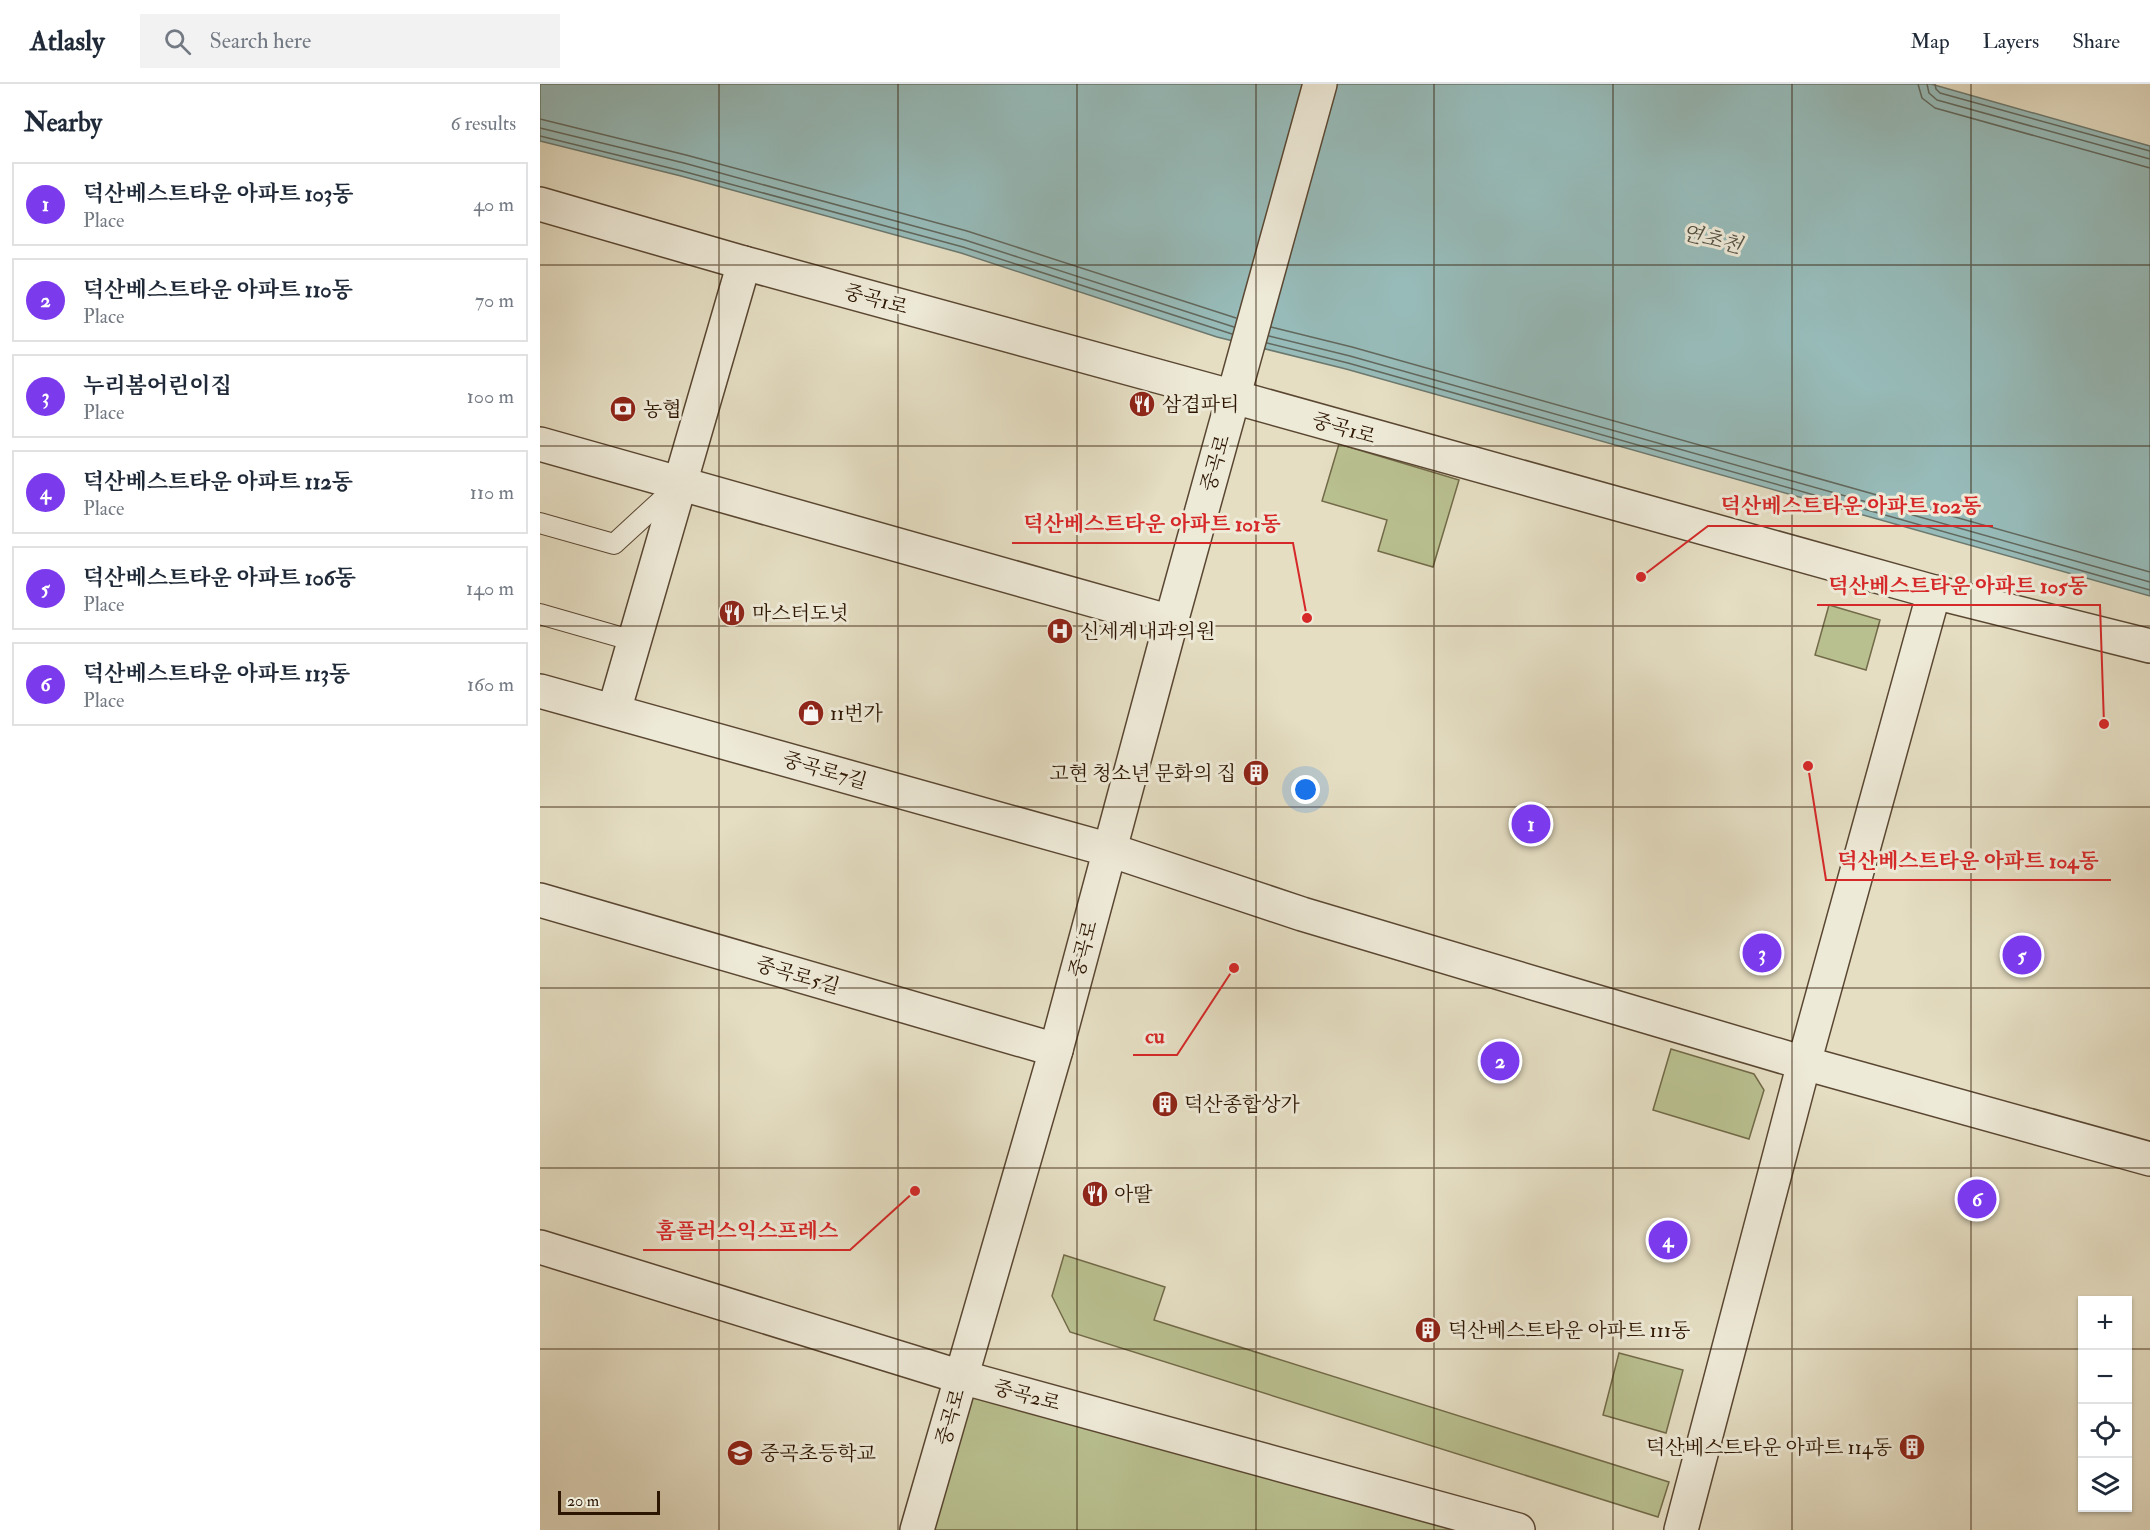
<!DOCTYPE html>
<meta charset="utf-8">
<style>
:root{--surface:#fff;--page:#f2f2f3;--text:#1f2937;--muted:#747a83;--line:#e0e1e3;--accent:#7c3aed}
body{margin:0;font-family:"IM FELL Double Pica","Noto Serif KR",serif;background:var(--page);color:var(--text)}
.controls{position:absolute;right:18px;bottom:18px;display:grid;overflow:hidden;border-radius:0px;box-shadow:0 2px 4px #0004}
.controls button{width:54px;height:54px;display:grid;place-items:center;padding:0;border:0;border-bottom:2px solid var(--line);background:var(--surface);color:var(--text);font:30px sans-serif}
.scale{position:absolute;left:18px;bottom:15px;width:102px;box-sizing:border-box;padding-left:6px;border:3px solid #2c1501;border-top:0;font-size:16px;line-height:21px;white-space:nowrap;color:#2c1501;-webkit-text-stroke:4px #eeead8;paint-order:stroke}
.you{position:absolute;left:766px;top:706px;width:21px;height:21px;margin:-15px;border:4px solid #fff;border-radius:50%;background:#1a73e8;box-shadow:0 0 0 9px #1a73e833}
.badge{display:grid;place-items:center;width:39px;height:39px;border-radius:50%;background:var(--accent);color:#fff;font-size:20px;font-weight:700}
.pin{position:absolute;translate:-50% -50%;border:3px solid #fff;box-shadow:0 2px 6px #0006}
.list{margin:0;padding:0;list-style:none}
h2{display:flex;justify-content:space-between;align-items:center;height:78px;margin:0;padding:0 24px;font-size:26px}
h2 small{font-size:20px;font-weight:400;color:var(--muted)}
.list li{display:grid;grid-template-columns:39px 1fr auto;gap:18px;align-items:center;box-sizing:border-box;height:84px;margin:0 12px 12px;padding:0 12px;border:2px solid var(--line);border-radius:0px}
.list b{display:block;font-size:22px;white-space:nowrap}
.list p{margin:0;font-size:20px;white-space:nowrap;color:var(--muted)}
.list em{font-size:20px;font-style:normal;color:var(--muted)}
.icon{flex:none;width:33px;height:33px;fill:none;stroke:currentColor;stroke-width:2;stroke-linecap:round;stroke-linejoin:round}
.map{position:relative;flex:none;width:1610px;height:1446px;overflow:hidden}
header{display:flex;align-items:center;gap:36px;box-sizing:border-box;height:84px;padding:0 30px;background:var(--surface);border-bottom:2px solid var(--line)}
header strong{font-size:28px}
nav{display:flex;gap:33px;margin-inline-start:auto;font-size:21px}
.search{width:420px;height:54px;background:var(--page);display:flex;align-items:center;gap:15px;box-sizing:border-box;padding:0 21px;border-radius:0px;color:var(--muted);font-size:22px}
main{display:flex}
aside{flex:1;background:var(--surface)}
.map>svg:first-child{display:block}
.green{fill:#b9c090;stroke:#726a48;stroke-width:1.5}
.water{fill:#97bbb9;stroke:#6c796f;stroke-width:1.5}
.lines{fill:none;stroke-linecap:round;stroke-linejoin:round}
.shore{stroke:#62685d;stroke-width:1.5}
.service-casing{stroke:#5a4732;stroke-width:22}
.minor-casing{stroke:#5a4732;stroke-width:36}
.tertiary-casing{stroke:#5a4732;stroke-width:36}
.service{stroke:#eeead8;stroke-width:20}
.minor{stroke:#eeead8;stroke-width:33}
.tertiary{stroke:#eeead8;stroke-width:33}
.grid{fill:none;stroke:#2c1501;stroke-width:1.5;stroke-opacity:0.55}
.labels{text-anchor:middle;stroke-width:6;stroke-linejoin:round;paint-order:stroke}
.street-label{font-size:20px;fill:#2c1501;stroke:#eeead8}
.poi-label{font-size:20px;fill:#2c1501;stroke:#eeead8;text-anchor:start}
.water-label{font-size:21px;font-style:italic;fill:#514f41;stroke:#eeead8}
.leader{fill:none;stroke:#d62828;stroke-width:2}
.callout-dot{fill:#d62828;stroke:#eeead8;stroke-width:2}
.callout-label{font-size:21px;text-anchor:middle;font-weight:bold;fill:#d62828;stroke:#eeead8;stroke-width:6;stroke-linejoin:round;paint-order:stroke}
</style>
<header>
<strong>Atlasly</strong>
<div class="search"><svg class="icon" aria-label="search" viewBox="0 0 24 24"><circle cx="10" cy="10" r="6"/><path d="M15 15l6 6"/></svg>Search here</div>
<nav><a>Map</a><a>Layers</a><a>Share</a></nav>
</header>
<main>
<aside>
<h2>Nearby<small>6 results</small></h2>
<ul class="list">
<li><span class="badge">1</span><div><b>덕산베스트타운 아파트 103동</b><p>Place</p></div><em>40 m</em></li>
<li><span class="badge">2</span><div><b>덕산베스트타운 아파트 110동</b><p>Place</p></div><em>70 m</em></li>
<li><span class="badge">3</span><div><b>누리봄어린이집</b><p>Place</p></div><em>100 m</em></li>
<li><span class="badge">4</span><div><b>덕산베스트타운 아파트 112동</b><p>Place</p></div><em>110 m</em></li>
<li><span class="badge">5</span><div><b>덕산베스트타운 아파트 106동</b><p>Place</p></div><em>140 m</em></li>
<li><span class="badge">6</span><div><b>덕산베스트타운 아파트 113동</b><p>Place</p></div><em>160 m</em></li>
</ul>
</aside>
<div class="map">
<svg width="1610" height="1446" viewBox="0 0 1610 1446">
<rect width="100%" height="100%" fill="#e5dec3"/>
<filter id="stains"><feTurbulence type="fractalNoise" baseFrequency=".00333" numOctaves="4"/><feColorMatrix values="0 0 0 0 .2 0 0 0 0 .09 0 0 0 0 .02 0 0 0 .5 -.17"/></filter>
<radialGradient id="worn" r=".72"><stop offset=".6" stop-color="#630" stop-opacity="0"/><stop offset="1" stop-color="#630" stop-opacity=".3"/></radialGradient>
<!-- green -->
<g class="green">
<path d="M799 360 919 396 893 483 838 467 847 436 782 417Z"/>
<path d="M1289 521 1340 536 1326 586 1275 571Z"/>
<path d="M1131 965 1214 990 1224 1006 1209 1055 1113 1026Z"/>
<path d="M524 1171 625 1203 614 1236 1129 1398 1118 1433 530 1248 512 1212Z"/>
<path d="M1079 1269 1143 1286 1126 1349 1063 1331Z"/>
<path d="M421 1293 970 1446H377Z"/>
</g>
<!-- water -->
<path class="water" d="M0 0H1391L1610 62V512L806 285 677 253 421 169 141 92 0 57Z"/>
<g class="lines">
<!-- shore -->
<g class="shore">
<path d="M1378 0 1382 14 1395 24 1610 84"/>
<path d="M1387 0 1389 9 1397 16 1610 75"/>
<path d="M1395 0 1396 5 1400 9 1610 67"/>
<path d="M0 35 146 71 427 147 696 234"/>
<path d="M0 44 144 79 425 156 694 243"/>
<path d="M0 52 142 87 423 163 692 250"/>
<path d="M731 243 812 263 1610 488"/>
<path d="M729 252 810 272 1610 498"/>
<path d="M727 259 808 279 1610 506"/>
</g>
<defs>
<g id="service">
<path d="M0 439 74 460 136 403"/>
<path d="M0 530 94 557"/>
</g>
<g id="minor">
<path d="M0 120 204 179 694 313 1394 508 1610 562"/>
<path d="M0 360 631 538"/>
<path d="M0 607 570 766 762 830 1017 906 1264 979 1610 1075"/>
<path d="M74 627 204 179"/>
<path d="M0 816 516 966"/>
<path d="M1141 1446 1264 979 1394 508"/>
</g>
<g id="tertiary">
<path d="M0 1163 421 1293 978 1446"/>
<path d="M377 1446 516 966 631 538 780 0"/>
</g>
</defs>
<!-- service casing -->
<use href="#service" class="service-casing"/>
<!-- minor casing -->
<use href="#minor" class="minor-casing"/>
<!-- tertiary casing -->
<use href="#tertiary" class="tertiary-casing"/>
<!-- service -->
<use href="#service" class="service"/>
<!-- minor -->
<use href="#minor" class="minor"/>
<!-- tertiary -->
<use href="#tertiary" class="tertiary"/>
</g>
<!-- grid -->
<path class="grid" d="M179 0V1446M358 0V1446M537 0V1446M716 0V1446M894 0V1446M1073 0V1446M1252 0V1446M1431 0V1446M0 181H1610M0 362H1610M0 542H1610M0 723H1610M0 904H1610M0 1084H1610M0 1265H1542M1588 1265H1610"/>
<!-- icons -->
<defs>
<symbol id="restaurant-disc" viewBox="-11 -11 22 22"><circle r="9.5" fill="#8f2418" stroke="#eeead8"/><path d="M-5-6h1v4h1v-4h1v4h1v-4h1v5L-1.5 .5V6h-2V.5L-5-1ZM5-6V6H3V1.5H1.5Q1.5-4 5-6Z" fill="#fff"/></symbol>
<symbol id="bank-disc" viewBox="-11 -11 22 22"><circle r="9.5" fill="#8f2418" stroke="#eeead8"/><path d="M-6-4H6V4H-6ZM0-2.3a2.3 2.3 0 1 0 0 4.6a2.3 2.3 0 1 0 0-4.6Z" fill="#fff"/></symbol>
<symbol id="hospital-disc" viewBox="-11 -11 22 22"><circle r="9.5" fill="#8f2418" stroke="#eeead8"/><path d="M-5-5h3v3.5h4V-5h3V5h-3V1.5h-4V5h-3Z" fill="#fff"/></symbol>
<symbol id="shop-disc" viewBox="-11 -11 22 22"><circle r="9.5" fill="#8f2418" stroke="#eeead8"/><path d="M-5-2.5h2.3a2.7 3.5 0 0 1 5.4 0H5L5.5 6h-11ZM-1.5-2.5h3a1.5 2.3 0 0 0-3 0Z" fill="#fff"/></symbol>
<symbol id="building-disc" viewBox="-11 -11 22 22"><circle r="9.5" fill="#8f2418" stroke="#eeead8"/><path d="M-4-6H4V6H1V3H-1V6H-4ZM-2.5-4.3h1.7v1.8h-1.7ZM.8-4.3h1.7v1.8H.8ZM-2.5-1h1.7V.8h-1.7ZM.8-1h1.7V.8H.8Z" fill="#fff"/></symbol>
<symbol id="school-disc" viewBox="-11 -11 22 22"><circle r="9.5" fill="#8f2418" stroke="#eeead8"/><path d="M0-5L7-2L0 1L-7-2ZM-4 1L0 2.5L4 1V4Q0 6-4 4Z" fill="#fff"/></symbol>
</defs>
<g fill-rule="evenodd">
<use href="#restaurant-disc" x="587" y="305" width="30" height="30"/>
<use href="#bank-disc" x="68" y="310" width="30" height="30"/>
<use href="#restaurant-disc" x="177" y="514" width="30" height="30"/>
<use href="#hospital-disc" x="505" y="532" width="30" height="30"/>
<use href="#shop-disc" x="256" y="614" width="30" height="30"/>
<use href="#building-disc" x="701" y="674" width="30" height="30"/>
<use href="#building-disc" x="610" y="1005" width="30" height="30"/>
<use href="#restaurant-disc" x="540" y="1095" width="30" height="30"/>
<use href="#building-disc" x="873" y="1231" width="30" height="30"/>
<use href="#building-disc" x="1357" y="1348" width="30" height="30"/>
<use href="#school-disc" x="185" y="1354" width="30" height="30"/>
</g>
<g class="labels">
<!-- street labels -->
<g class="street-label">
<text transform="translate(336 215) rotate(15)" y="7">중곡1로</text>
<text transform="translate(804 344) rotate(16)" y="7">중곡1로</text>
<text transform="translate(675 379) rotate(-74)" y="7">중곡로</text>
<text transform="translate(285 686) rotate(16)" y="7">중곡로7길</text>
<text transform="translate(543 865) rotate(-75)" y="7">중곡로</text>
<text transform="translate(258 891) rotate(16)" y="7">중곡로5길</text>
<text transform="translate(487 1311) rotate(15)" y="7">중곡2로</text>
<text transform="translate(410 1333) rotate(-74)" y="7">중곡로</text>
</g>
<!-- poi labels -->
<g class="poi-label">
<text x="622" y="327">삼겹파티</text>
<text x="103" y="332">농협</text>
<text x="212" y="536">마스터도넛</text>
<text x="540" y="554">신세계내과의원</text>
<text x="290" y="636">11번가</text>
<text x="696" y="696" text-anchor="end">고현 청소년 문화의 집</text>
<text x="644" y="1027">덕산종합상가</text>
<text x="574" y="1117">아딸</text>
<text x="908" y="1253">덕산베스트타운 아파트 111동</text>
<text x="1352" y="1370" text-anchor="end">덕산베스트타운 아파트 114동</text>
<text x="220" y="1376">중곡초등학교</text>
</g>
<!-- water labels -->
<g class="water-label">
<text transform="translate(1172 155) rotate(14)" y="7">연초천</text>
</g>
</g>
<!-- callouts -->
<path class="leader" d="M1101 493L1168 442H1453M767 534L753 459H472M1564 640L1560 521H1277M1268 682L1286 796H1571M694 884L637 971H593M375 1107L310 1166H103"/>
<g class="callout-dot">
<circle cx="1101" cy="493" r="6"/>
<circle cx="767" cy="534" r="6"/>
<circle cx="1564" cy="640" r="6"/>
<circle cx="1268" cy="682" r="6"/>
<circle cx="694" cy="884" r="6"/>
<circle cx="375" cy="1107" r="6"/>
</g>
<g class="callout-label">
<text x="1311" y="429">덕산베스트타운 아파트 102동</text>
<text x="612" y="447">덕산베스트타운 아파트 101동</text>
<text x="1418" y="509">덕산베스트타운 아파트 105동</text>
<text x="1428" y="784">덕산베스트타운 아파트 104동</text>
<text x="615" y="959">cu</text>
<text x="207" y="1154">홈플러스익스프레스</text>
</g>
<rect width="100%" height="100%" filter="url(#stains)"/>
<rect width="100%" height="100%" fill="url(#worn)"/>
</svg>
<div class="controls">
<button>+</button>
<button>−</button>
<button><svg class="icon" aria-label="locate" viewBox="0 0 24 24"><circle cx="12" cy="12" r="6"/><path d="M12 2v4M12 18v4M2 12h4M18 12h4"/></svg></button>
<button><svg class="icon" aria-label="layers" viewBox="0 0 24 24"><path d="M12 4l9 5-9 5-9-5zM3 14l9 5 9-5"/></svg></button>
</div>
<div class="scale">20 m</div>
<div class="you"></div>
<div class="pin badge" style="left:991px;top:740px">1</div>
<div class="pin badge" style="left:960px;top:977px">2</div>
<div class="pin badge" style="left:1222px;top:869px">3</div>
<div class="pin badge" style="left:1128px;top:1156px">4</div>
<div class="pin badge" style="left:1482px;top:871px">5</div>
<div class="pin badge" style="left:1437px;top:1115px">6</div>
</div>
</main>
